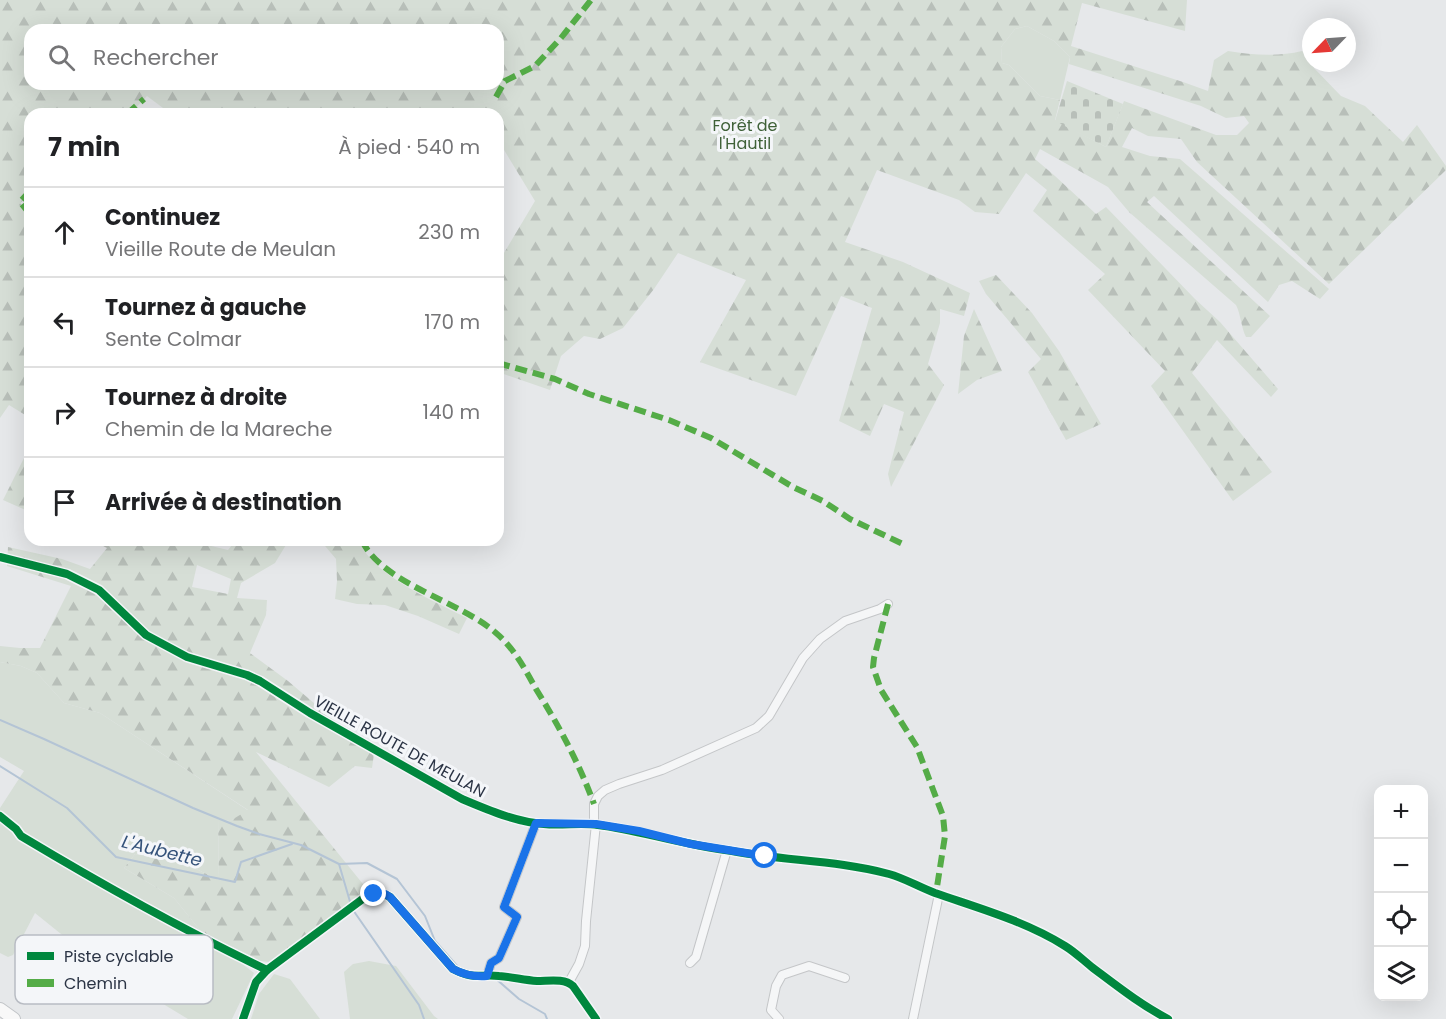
<!DOCTYPE html>
<html lang="fr">
<meta charset="utf-8">
<style>
:root{--surface:#fff;--page:#f6f6f6;--text:#202124;--muted:#757577;--line:#e0e0e0}
body{margin:0;font-family:Poppins,sans-serif;background:var(--page);color:var(--text)}
.controls{position:absolute;right:18px;bottom:18px;display:grid;overflow:hidden;border-radius:12px;box-shadow:0 6px 24px #0002}
.controls button{width:54px;height:54px;display:grid;place-items:center;padding:0;border:0;border-bottom:2px solid var(--line);background:var(--surface);color:var(--text);font:30px sans-serif}
.compass{position:absolute;left:1302px;top:18px;width:54px;height:54px;border-radius:50%;background:var(--surface);box-shadow:0 6px 24px #0002;rotate:245deg}
.stop{position:absolute;width:18px;height:18px;margin:-14px;border:4px solid #1a73e8;border-radius:50%;background:#fff}
.stop.end{background:#1a73e8;border-color:#fff;box-shadow:0 2px 6px #0008}
.list{margin:0;padding:0;list-style:none}
h2{display:flex;justify-content:space-between;align-items:center;height:78px;margin:0;padding:0 24px;font-size:26px}
h2 small{font-size:20px;font-weight:400;color:var(--muted)}
.list li{display:grid;grid-template-columns:39px 1fr auto;gap:18px;align-items:center;box-sizing:border-box;height:90px;padding:0 24px;border-top:2px solid var(--line)}
.list b{display:block;font-size:22px;white-space:nowrap}
.list p{margin:0;font-size:20px;white-space:nowrap;color:var(--muted)}
.list em{font-size:20px;font-style:normal;color:var(--muted)}
.icon{flex:none;width:33px;height:33px;fill:none;stroke:currentColor;stroke-width:2;stroke-linecap:round;stroke-linejoin:round}
.map{position:relative;flex:none;width:1446px;height:1019px;overflow:hidden}
.search{position:absolute;background:var(--surface);box-shadow:0 6px 24px #0002;left:24px;top:24px;width:480px;height:66px;display:flex;align-items:center;gap:15px;box-sizing:border-box;padding:0 21px;border-radius:18px;color:var(--muted);font-size:22px}
.panel{position:absolute;background:var(--surface);box-shadow:0 6px 24px #0002;left:24px;top:108px;width:480px;height:438px;border-radius:18px}
.map>svg:first-child{display:block}
.green{fill:#d6ded6}
.forest{fill:url(#forest-firs);fill-rule:evenodd}
.cemetery{fill:url(#cemetery-stones)}
.lines{fill:none;stroke-linecap:round;stroke-linejoin:round}
.stream{stroke:#b4c4d5;stroke-width:2}
.minor-casing{stroke:#c4c6c8;stroke-width:10}
.primary-casing{stroke:#c2c5c8;stroke-width:14}
.minor{stroke:#f5f6f7;stroke-width:8}
.primary{stroke:#f8f8f8;stroke-width:12}
.quiet{stroke:#54ac47;stroke-width:6;stroke-dasharray:12 6;stroke-linecap:butt}
.cycleway-casing{stroke:#f4f6f9;stroke-width:11}
.cycleway{stroke:#00873e;stroke-width:8}
.route{stroke:#1a73e8;stroke-width:8}
.labels{text-anchor:middle;stroke-width:6;stroke-linejoin:round;paint-order:stroke}
.park-label{font-size:16px;fill:#3f6138;stroke:#f4f6f9}
.street-label{font-size:16px;fill:#2b3445;stroke:#f4f6f9}
.water-label{font-size:18px;font-style:italic;fill:#34527a;stroke:#f4f6f9}
.key{fill:#f4f6f9;stroke:#b8bcc3;stroke-width:1.5}
.key-label{font-size:16px;fill:#2b3445}
</style>
<div class="map">
<svg width="1446" height="1019" viewBox="0 0 1446 1019">
<defs>
<pattern id="forest-firs" width="22" height="20" patternUnits="userSpaceOnUse" patternTransform="scale(1.5)"><rect width="22" height="20" fill="#d6ded6"/><path d="M5 1l3.5 6h-7zM16 11l3.5 6h-7z" fill="#b8bfb9"/></pattern>
<pattern id="cemetery-stones" width="16" height="16" patternUnits="userSpaceOnUse" patternTransform="scale(1.5)"><rect width="16" height="16" fill="#d6ded6"/><path d="M2 7V4a2 2 0 0 1 4 0v3zM10 15v-3a2 2 0 0 1 4 0v3z" fill="#b8bfb9"/></pattern>
</defs>
<rect width="100%" height="100%" fill="#e6e8ea"/>
<!-- green -->
<g class="green">
<path d="M1027 26 1054 41 1070 57 1060 100 1040 96 1009 65 1002 63 1001 47 1015 29Z"/>
<path d="M0 662 21 666 37 673 64 703 100 713 249 811 230 821 218 819 219 880 190 866 171 860 135 854 124 868 174 898 203 934 254 973 232 1019H188L102 967 35 913 13 955 8 957 0 953V808L24 771 0 757Z"/>
<path d="M369 961 396 966 434 1016 438 1019H350L344 972 353 964Z"/>
<path d="M274 974 290 979 320 1019H251L259 994Z"/>
</g>
<!-- forest -->
<g class="forest">
<path d="M0 0H1187L1185 31 1082 3 1071 46 1183 82 1208 91 1214 60 1228 51C1252 55 1278 57 1302 51L1311 58V63H1313L1314 68 1341 96 1365 106 1403 142 1417 125 1446 166V170L1329 284 1197 162 1181 139 1148 136 1132 128 1122 147 1150 156 1180 159 1329 289 1320 299 1292 281 1279 285 1268 302 1154 196 1147 202 1270 316 1251 337H1246C1241 327 1241 315 1236 305L1129 212 1108 187 1040 149 1035 159 1055 176 1096 214 1106 207 1195 299 1220 322 1278 389 1271 397 1217 340 1192 373 1272 472 1233 501 1151 386 1165 371 1088 290 1105 274 1033 211 1047 190 1026 173 999 214 975 212 959 200 877 170 845 242 903 262 970 293 964 316 940 309V323L928 364 944 385 891 487 888 474 904 412 884 404 870 436 839 421 872 308 841 296 796 396 700 362 746 280 678 253 654 289 623 328 600 339 584 336 561 356 550 390 498 372V263L535 201 498 140V114H171L147 96 130 114H30V195L20 203 30 214V418L9 405 0 418ZM1027 26 1054 41 1070 57 1069 64 1201 106 1226 118 1244 116 1249 123 1237 135H1216L1124 101 1106 147 1055 120 1060 100 1040 96 1009 65 1002 63 1001 47 1015 29ZM30 30H498V84H30Z"/>
<path d="M996 275 1032 313 1059 351 1101 424 1066 440 1028 372 1041 359 986 294 979 281Z"/>
<path d="M974 309 1002 371 977 380 958 394 964 336Z"/>
<path d="M30 450V512L3 500 23 460Z"/>
<path d="M91 540H205L203 544 228 550 236 540H289L275 563 241 583 237 598 267 600 266 615 250 653 288 681 374 754 372 768 355 766 329 787 256 752 367 889 281 956 270 962 260 961 203 934 174 898 124 868 135 854 171 860 190 866 219 880 218 819 230 821 248 810 100 713 64 703 37 673 21 666 0 662V646L20 648H40L71 586 7 566 8 547 62 559 90 569 107 548ZM197 565 231 579 228 594 192 587Z"/>
<path d="M320 540H359C370 574 436 602 467 618L459 634 418 616 385 605 357 604 335 599 337 581 336 559Z"/>
</g>
<!-- cemetery -->
<path class="cemetery" d="M1067 81 1123 104 1106 147 1055 121Z"/>
<g class="lines">
<!-- stream -->
<g class="stream">
<path d="M0 720 44 739 193 808 237 826 259 834 301 845 339 864 367 863 397 879 425 916 435 941 459 968"/>
<path d="M0 766 67 808 116 857 235 882 241 862 292 844"/>
<path d="M339 864 351 905"/>
<path d="M353 910 419 1005 424 1019"/>
<path d="M495 978 519 999 545 1014 547 1019"/>
</g>
<defs>
<g id="minor">
<path d="M0 557 67 574 99 590 146 635 187 657 247 675 260 681 310 713 462 799C488 810 516 822 544 824 562 826 581 822 598 825 630 829 660 838 692 844 705 847 718 849 732 851 784 861 837 860 889 874 904 878 919 887 935 893 978 908 1025 921 1065 946 1075 952 1084 961 1093 968 1117 986 1141 1005 1168 1019"/>
<path d="M0 816 16 829 21 836C101 884 183 930 267 970"/>
<path d="M594 824V804L598 796 605 790 619 784 662 770 756 728 769 716 803 658 820 639 845 621 880 609 888 604"/>
<path d="M690 963 696 957 727 850"/>
<path d="M487 976 491 963 499 958 517 917 504 907 536 823"/>
<path d="M569 982 579 964 585 946 586 921 596 824"/>
<path d="M243 1019 256 982 267 970 364 898C376 893 378 890 390 897L453 969C474 980 479 974 499 976 512 977 524 980 537 981 549 981 564 978 573 986L596 1019"/>
<path d="M779 1019 771 1010 776 986 782 975 809 966 845 978"/>
<path d="M913 1019 939 894"/>
</g>
<path id="primary" d="M0 1009 14 1019"/>
</defs>
<!-- minor casing -->
<use href="#minor" class="minor-casing"/>
<!-- primary casing -->
<use href="#primary" class="primary-casing"/>
<!-- minor -->
<use href="#minor" class="minor"/>
<!-- primary -->
<use href="#primary" class="primary"/>
<!-- quiet -->
<g class="quiet">
<path d="M496 97 505 81 535 66 561 38 591 0"/>
<path d="M127 114 144 99"/>
<path d="M30 191 20 202 30 214"/>
<path d="M498 363 555 379 589 394 669 420 711 438 793 487 823 501 850 519 905 545"/>
<path d="M362 540C380 583 462 602 496 633 514 648 525 669 536 689 559 726 579 763 594 804"/>
<path d="M888 604 874 658 873 667 881 690 917 747 943 816 945 836 936 893"/>
</g>
<defs>
<g id="cycleway">
<path d="M0 557 67 574 99 590 146 635 187 657 247 675 260 681 310 713 462 799C488 810 516 822 544 824 562 826 581 822 598 825 630 829 660 838 692 844 705 847 718 849 732 851 784 861 837 860 889 874 904 878 919 887 935 893 978 908 1025 921 1065 946 1075 952 1084 961 1093 968 1117 986 1141 1005 1168 1019"/>
<path d="M0 816 16 829 21 836C101 884 183 930 267 970"/>
<path d="M243 1019 256 982 267 970 364 898C376 893 378 890 390 897L453 969C474 980 479 974 499 976 512 977 524 980 537 981 549 981 564 978 573 986L596 1019"/>
</g>
</defs>
<!-- cycleway casing -->
<use href="#cycleway" class="cycleway-casing"/>
<!-- cycleway -->
<use href="#cycleway" class="cycleway"/>
</g>
<g class="lines">
<!-- route -->
<path class="route" d="M374 894C380 891 384 893 390 897L453 969C464 975 474 977 487 976L491 963 499 958 517 917 504 907 536 823 596 824 639 831 691 844 765 856"/>
</g>
<g class="labels">
<!-- park labels -->
<g class="park-label">
<text x="745" y="131">Forêt de<tspan x="745" dy="18">l'Hautil</tspan></text>
</g>
<!-- street labels -->
<g class="street-label">
<text transform="translate(400 746) rotate(29)" y="6">VIEILLE ROUTE DE MEULAN</text>
</g>
<!-- water labels -->
<g class="water-label">
<text transform="translate(162 851) rotate(14)" y="6">L'Aubette</text>
</g>
</g>
<!-- legend -->
<rect x="15" y="935" width="198" height="69" rx="9" class="key"/>
<rect x="27" y="952" width="27" height="8" fill="#00873e"/>
<rect x="27" y="979" width="27" height="8" fill="#54ac47"/>
<g class="key-label">
<text x="64" y="962">Piste cyclable</text>
<text x="64" y="989">Chemin</text>
</g>
</svg>
<div class="controls">
<button>+</button>
<button>−</button>
<button><svg class="icon" aria-label="locate" viewBox="0 0 24 24"><circle cx="12" cy="12" r="6"/><path d="M12 2v4M12 18v4M2 12h4M18 12h4"/></svg></button>
<button><svg class="icon" aria-label="layers" viewBox="0 0 24 24"><path d="M12 4l9 5-9 5-9-5zM3 14l9 5 9-5"/></svg></button>
</div>
<svg class="compass" viewBox="-18 -18 36 36"><path d="M0-13l5 13h-10z" fill="#e53935"/><path d="M0 13l5-13h-10z" fill="#757577"/></svg>
<div class="stop" style="left:765px;top:856px"></div>
<div class="stop end" style="left:374px;top:894px"></div>
<div class="search"><svg class="icon" aria-label="search" viewBox="0 0 24 24"><circle cx="10" cy="10" r="6"/><path d="M15 15l6 6"/></svg>Rechercher</div>
<section class="panel">
<h2>7 min<small>À pied · 540 m</small></h2>
<ul class="list">
<li><svg class="icon" aria-label="ahead" viewBox="0 0 24 24"><path d="M12 20V5M6 11l6-6 6 6"/></svg><div><b>Continuez</b><p>Vieille Route de Meulan</p></div><em>230 m</em></li>
<li><svg class="icon" aria-label="left" viewBox="0 0 24 24"><path d="M17 20v-9H6M10 6l-5 5 5 5"/></svg><div><b>Tournez à gauche</b><p>Sente Colmar</p></div><em>170 m</em></li>
<li><svg class="icon" aria-label="right" viewBox="0 0 24 24"><path d="M7 20v-9h11M14 6l5 5-5 5"/></svg><div><b>Tournez à droite</b><p>Chemin de la Mareche</p></div><em>140 m</em></li>
<li><svg class="icon" aria-label="arrive" viewBox="0 0 24 24"><path d="M6 21V4h12l-3 4 3 4H6"/></svg><div><b>Arrivée à destination</b></div></li>
</ul>
</section>
</div>
